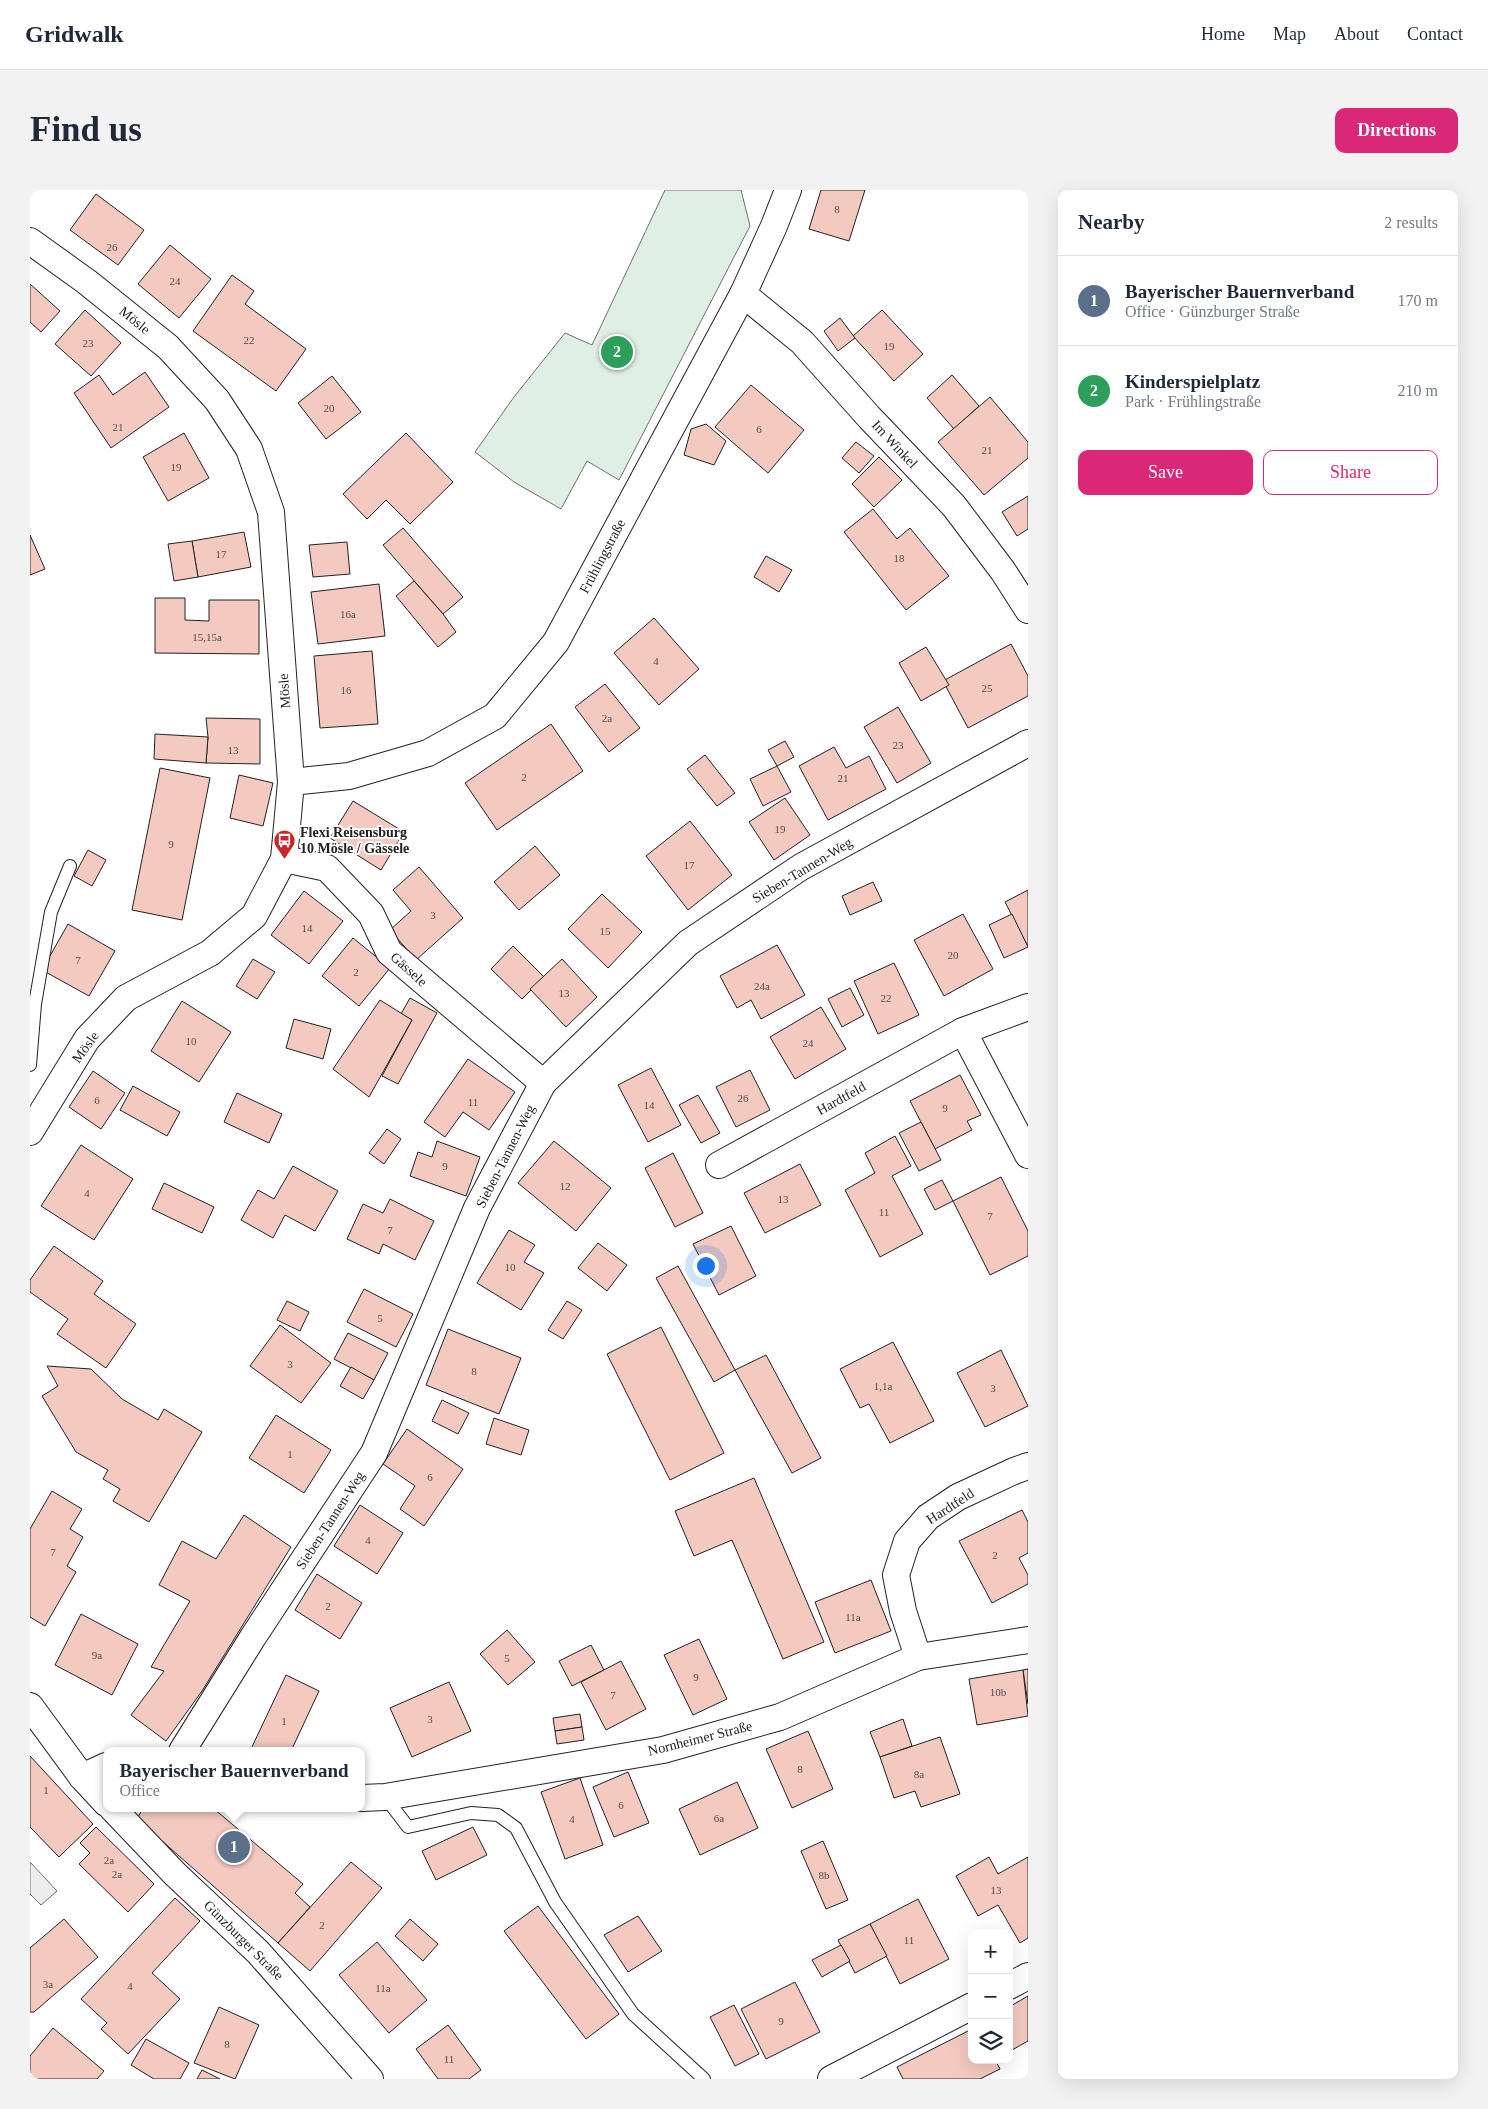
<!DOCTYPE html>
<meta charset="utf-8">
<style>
:root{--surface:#fff;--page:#f2f2f3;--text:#1f2937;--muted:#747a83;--line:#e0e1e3;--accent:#db2777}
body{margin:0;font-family:"Times New Roman",serif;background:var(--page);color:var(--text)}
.controls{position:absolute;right:15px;bottom:15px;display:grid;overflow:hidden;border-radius:10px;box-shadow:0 5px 20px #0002}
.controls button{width:45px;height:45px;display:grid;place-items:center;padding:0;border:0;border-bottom:1px solid var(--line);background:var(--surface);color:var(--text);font:25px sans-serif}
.you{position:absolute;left:675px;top:1075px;width:18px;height:18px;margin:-12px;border:4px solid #fff;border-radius:50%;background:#1a73e8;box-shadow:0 0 0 8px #1a73e833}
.badge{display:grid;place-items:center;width:32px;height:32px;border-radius:50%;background:var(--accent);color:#fff;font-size:16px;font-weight:700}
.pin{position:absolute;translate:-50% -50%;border:2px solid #fff;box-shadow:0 1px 5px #0006}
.popup{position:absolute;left:73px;top:1557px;width:262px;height:65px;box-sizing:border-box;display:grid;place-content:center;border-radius:10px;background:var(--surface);filter:drop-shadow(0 1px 4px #0005);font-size:16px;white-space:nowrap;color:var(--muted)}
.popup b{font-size:19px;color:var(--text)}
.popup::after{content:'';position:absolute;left:50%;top:100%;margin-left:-10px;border:10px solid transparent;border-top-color:var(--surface)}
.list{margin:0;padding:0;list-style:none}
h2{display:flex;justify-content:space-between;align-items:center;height:65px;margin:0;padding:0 20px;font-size:21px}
h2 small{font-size:16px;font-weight:400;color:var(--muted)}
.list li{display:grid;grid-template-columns:32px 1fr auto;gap:15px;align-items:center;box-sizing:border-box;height:90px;padding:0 20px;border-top:1px solid var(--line)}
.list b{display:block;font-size:19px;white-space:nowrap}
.list p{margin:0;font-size:16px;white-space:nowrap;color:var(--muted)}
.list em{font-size:16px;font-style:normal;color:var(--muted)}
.actions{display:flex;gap:10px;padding:15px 20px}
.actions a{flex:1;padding:11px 0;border:1px solid var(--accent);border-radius:10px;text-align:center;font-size:18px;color:var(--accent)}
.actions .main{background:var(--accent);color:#fff}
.icon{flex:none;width:28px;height:28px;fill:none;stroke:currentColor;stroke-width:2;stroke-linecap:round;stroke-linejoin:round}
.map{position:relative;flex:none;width:998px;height:1889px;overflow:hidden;border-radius:10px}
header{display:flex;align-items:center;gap:30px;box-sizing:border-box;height:70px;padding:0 25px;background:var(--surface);border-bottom:1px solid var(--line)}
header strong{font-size:24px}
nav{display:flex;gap:28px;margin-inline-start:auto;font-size:18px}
.intro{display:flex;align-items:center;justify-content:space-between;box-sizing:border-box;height:120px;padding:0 30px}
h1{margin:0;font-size:35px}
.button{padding:12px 22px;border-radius:10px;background:var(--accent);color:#fff;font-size:18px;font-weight:700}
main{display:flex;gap:30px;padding:0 30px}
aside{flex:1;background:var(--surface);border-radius:10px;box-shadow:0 5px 20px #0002}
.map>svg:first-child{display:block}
.green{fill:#e0efe3;stroke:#6f6f6f}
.parking{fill:#ededed;stroke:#6f6f6f}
.building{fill:#f3c9c0;stroke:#222}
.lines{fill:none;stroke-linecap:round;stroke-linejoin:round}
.lane-casing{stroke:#222;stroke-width:14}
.street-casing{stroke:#222;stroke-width:28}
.lane{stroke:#fff;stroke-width:12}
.street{stroke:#fff;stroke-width:26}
.labels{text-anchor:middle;stroke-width:4;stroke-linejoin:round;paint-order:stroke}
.number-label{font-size:11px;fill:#564c4a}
.street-label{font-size:14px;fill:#222;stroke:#fff}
.poi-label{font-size:14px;font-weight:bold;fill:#222;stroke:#fff;text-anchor:start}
</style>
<header>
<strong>Gridwalk</strong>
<nav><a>Home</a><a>Map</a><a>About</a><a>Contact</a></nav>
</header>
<div class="intro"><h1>Find us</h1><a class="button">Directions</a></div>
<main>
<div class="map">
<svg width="998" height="1889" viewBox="0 0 998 1889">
<rect width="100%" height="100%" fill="#fff"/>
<!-- green -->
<path class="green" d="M635 0H711L720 36 589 290 557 271 531 319 484 292 445 262 484 207 535 143 562 155Z"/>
<!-- parking -->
<path class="parking" d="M0 1672 27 1701 11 1715 0 1704Z"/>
<!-- building -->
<g class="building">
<path d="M791 0H835L819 51 779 39Z"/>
<path d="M66 4 114 40 88 75 40 40Z"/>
<path d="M140 55 181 89 149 128 108 94Z"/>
<path d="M202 85 224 101 215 114 276 159 246 201 163 141Z"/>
<path d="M0 94 30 121 11 142 0 132Z"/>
<path d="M55 120 91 153 61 186 25 154Z"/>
<path d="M852 120 893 164 864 191 823 146Z"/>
<path d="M810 128 825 148 808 161 794 141Z"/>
<path d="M115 182 139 217 81 258 44 203 69 185 83 205Z"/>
<path d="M922 185 949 216 924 239 897 208Z"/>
<path d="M302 186 331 222 296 249 268 213Z"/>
<path d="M721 195 774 240 738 283 685 237Z"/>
<path d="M960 207 998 252V268L954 305 908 252Z"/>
<path d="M676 234 696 251 684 275 654 265 661 239Z"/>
<path d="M154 243 179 288 138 311 113 267Z"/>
<path d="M376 243 423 292 380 334 356 310 337 329 313 304Z"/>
<path d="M826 252 844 266 829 283 812 268Z"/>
<path d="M849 267 872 290 844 317 822 294Z"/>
<path d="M998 306V339L987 346 972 322Z"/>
<path d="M843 319 867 349 880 338 919 386 876 420 814 342Z"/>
<path d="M373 338 433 407 413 424 353 355Z"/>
<path d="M214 342 221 377 168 387 162 351Z"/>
<path d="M0 345 15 379 0 385Z"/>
<path d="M162 351 168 387 144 391 138 354Z"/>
<path d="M317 352 320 384 283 387 279 355Z"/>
<path d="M736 366 762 380 749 402 724 387Z"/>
<path d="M384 391 413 424 426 442 408 457 366 406Z"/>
<path d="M349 394 355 446 288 454 281 402Z"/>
<path d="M125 408H155V430L179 431V410H229V464L125 463Z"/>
<path d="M624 428 669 479 629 515 584 463Z"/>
<path d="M981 454 998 486V506L938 538 913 491Z"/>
<path d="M896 457 919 495 891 511 869 473Z"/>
<path d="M342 461 348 534 290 538 284 466Z"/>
<path d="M575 494 610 538 579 562 545 517Z"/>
<path d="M868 517 901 573 867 593 834 537Z"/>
<path d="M176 528 230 529V574L176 573 178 547Z"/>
<path d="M521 534 553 581 467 640 435 593Z"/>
<path d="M125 544 178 547 176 573 124 569Z"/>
<path d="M755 551 764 567 747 576 738 560Z"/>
<path d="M804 557 816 578 839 566 856 599 798 630 769 576Z"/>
<path d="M675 565 705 603 687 616 657 579Z"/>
<path d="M747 576 761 602 733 616 720 589Z"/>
<path d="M130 578 180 588 152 730 102 720Z"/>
<path d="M209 585 243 593 233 636 200 628Z"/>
<path d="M755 608 780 645 744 670 719 632Z"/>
<path d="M323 611 374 642 351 680 300 648Z"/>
<path d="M660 631 702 685 658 720 616 666Z"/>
<path d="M505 656 530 685 489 720 464 692Z"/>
<path d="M58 660 76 670 62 696 44 686Z"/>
<path d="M389 677 433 728 386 770 360 740 381 721 363 700Z"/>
<path d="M843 692 852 711 820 725 812 706Z"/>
<path d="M998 700V757L975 712Z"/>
<path d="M274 701 313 731 279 774 241 745Z"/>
<path d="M572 704 612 742 578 778 538 739Z"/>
<path d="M933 724 963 779 914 806 884 750Z"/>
<path d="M982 724 998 757 974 768 959 735Z"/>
<path d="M38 734 85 761 59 806 12 780Z"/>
<path d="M323 748 360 778 329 816 292 786Z"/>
<path d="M747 755 775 805 731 829 721 810 707 818 690 786Z"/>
<path d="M483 756 514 787 492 809 461 779Z"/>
<path d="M223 769 245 782 227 809 206 796Z"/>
<path d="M532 769 567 807 536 837 500 799Z"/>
<path d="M864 773 889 825 848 844 824 791Z"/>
<path d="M820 798 834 825 812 837 798 809Z"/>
<path d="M380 808 407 823 368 894 352 886 382 830 371 824Z"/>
<path d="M350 810 382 830 339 907 303 879Z"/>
<path d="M152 811 201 842 169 892 121 861Z"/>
<path d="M791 817 816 859 765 889 740 847Z"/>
<path d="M264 829 301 839 293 869 256 858Z"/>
<path d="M438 869 485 902 459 940 433 922 415 947 394 932Z"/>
<path d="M621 878 651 935 618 952 588 895Z"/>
<path d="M720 880 740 920 706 937 686 897Z"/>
<path d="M63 881 95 903 71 939 39 917Z"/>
<path d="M930 885 951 925 937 931 942 940 905 959 880 911Z"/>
<path d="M103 896 150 922 137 946 90 920Z"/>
<path d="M207 903 252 924 239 953 194 932Z"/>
<path d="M668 905 690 943 671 953 649 915Z"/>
<path d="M891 932 911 970 889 981 869 943Z"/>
<path d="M357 939 371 949 354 974 339 963Z"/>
<path d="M865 946 881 976 862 986 893 1044 850 1067 815 1000 845 983 835 963Z"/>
<path d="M407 951 450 967 436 1006 380 986 388 962 402 967Z"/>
<path d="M524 951 581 998 546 1041 488 993Z"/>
<path d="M51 955 103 989 64 1050 11 1016Z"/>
<path d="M643 963 673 1023 645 1037 615 978Z"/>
<path d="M770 974 791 1015 735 1043 714 1003Z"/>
<path d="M263 976 308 1001 285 1041 255 1025 243 1048 211 1030 228 1000 244 1009Z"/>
<path d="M971 987 998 1041V1066L960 1085 923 1011Z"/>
<path d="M912 990 923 1011 905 1020 894 999Z"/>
<path d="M134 993 184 1017 172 1043 122 1019Z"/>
<path d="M360 1009 404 1031 385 1070 353 1054 349 1064 317 1049 333 1014 353 1023Z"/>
<path d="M701 1036 726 1086 689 1105 663 1054Z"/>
<path d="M479 1040 505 1055 494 1072 514 1083 491 1120 447 1093Z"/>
<path d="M568 1053 597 1075 577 1101 548 1078Z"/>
<path d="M24 1056 73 1091 64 1104 106 1134 76 1178 27 1144 38 1129 0 1102V1090Z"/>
<path d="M648 1076 705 1180 684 1192 626 1088Z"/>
<path d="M334 1099 383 1124 366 1157 317 1132Z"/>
<path d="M257 1111 279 1122 270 1141 247 1130Z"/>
<path d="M537 1111 552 1120 533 1149 518 1140Z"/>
<path d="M250 1135 301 1173 271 1213 220 1176Z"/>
<path d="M631 1137 694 1263 640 1290 577 1164Z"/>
<path d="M418 1139 491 1168 469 1224 396 1195Z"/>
<path d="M318 1143 358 1163 344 1190 304 1169Z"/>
<path d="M863 1152 904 1231 860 1253 839 1214 830 1218 810 1179Z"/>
<path d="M971 1160 998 1216 955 1237 927 1183Z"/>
<path d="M736 1165 791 1268 762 1283 705 1180Z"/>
<path d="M17 1176 61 1179 92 1209 128 1230 134 1219 172 1242 119 1332 83 1311 90 1299 73 1289 78 1280 46 1262 12 1206 28 1196Z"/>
<path d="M321 1177 344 1190 333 1209 310 1196Z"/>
<path d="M412 1210 439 1223 428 1244 402 1231Z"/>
<path d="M246 1225 301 1260 274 1303 219 1268Z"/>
<path d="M464 1228 499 1240 491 1265 456 1254Z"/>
<path d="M377 1239 433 1279 394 1336 370 1319 385 1296 353 1274Z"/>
<path d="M724 1288 794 1452 753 1469 702 1350 664 1366 645 1321Z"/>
<path d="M22 1301 52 1319 40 1339 53 1347 37 1376 46 1382 15 1436 0 1427V1339Z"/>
<path d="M330 1315 373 1343 347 1384 304 1356Z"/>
<path d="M992 1320 998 1332V1363L989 1368 998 1385V1394L962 1413 929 1351Z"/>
<path d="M214 1325 261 1357 172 1501 136 1551 101 1525 134 1481 121 1477 160 1411 129 1395 152 1351 186 1369Z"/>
<path d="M287 1384 332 1413 310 1449 265 1420Z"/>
<path d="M841 1390 861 1441 805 1463 785 1412Z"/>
<path d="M51 1424 108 1454 82 1505 25 1475Z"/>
<path d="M477 1440 505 1472 478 1495 450 1464Z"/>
<path d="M669 1449 697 1509 663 1525 634 1465Z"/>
<path d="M561 1455 574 1480 542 1496 529 1471Z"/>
<path d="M591 1471 616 1519 576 1540 551 1492Z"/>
<path d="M998 1479V1514L993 1480Z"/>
<path d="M993 1480 998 1526 947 1535 939 1489Z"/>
<path d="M256 1485 289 1501 261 1561H220Z"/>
<path d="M419 1492 441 1541 382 1567 360 1518Z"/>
<path d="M550 1524 552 1537 525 1541 523 1528Z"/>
<path d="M873 1529 882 1556 850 1567 840 1542Z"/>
<path d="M552 1537 554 1550 527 1554 525 1541Z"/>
<path d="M778 1541 803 1599 762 1618 736 1559Z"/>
<path d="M910 1547 930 1604 891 1617 885 1601 864 1608 850 1567Z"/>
<path d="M0 1566 63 1634 29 1667 0 1637Z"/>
<path d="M598 1582 619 1633 584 1647 563 1597Z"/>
<path d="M550 1588 573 1655 535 1669 511 1602Z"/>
<path d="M707 1592 728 1638 670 1665 649 1619Z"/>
<path d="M113 1618H183L273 1694 265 1703 280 1717 248 1753 107 1629Z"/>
<path d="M66 1637 124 1694 98 1722 49 1674 60 1663 50 1653Z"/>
<path d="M443 1637 457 1665 406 1690 392 1661Z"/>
<path d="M793 1651 818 1710 796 1719 771 1661Z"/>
<path d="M959 1667 968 1684 998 1667V1748L990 1753 968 1715 948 1726 926 1686Z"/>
<path d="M321 1672 352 1698 280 1781 248 1753Z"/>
<path d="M145 1708 170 1731 122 1783 150 1809 98 1864 71 1839 77 1833 51 1809Z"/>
<path d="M888 1709 919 1769 870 1794 840 1734Z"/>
<path d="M508 1716 589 1824 556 1849 474 1741Z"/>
<path d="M608 1726 632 1761 598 1782 574 1745Z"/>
<path d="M34 1729 68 1767 4 1822H0V1758Z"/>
<path d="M380 1729 408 1754 393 1771 365 1746Z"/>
<path d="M840 1734 857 1766 825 1783 808 1750Z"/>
<path d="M347 1752 397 1810 359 1843 309 1785Z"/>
<path d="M811 1755 820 1771 792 1787 782 1770Z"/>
<path d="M765 1792 790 1842 736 1869 711 1819Z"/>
<path d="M998 1806V1851L982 1860 979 1855V1817Z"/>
<path d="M704 1815 729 1864 705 1876 680 1827Z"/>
<path d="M189 1817 229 1835 205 1889 164 1873Z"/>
<path d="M418 1835 451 1880 439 1889H408L386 1859Z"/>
<path d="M23 1838 74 1881 67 1889H0V1866Z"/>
<path d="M942 1839V1870H965L970 1879 950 1889H873L867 1877Z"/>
<path d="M116 1849 159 1873 150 1889H124L101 1875Z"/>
<path d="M172 1880 190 1889H167Z"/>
</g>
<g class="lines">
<defs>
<g id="lane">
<path d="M0 875 5 814 21 722 40 676"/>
<path d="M355 1607 378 1637 441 1623 468 1625 486 1638 525 1712 603 1824 674 1889"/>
</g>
<g id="street">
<path d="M0 51 57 92 138 157 187 210 219 259 241 322 261 592 254 669 224 726 180 763 96 808 57 849 0 942"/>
<path d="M713 104 772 152 839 227 924 316 973 381 998 420"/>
<path d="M261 592 319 586 398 563 465 526 526 452 713 104 744 36 758 0"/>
<path d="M254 669 297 678 341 724 359 762 513 893"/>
<path d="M933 841 998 965"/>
<path d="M689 975 933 841 998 817"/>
<path d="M888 1467 873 1421 866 1385 877 1351 898 1327 928 1307 984 1281 998 1276"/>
<path d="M0 1516 52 1587 76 1613"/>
<path d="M152 1561 223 1447 344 1263 447 1018 513 893 658 753 771 677 998 553"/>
<path d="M52 1587 76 1576"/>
<path d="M332 1608 355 1607 633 1560 750 1527 888 1467 998 1450"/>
<path d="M82 1618 145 1684 228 1762 340 1889"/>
<path d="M979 1796 998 1786"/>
<path d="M801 1889 942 1816"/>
</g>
</defs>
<!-- lane casing -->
<use href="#lane" class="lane-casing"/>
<!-- street casing -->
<use href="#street" class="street-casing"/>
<!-- lane -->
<use href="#lane" class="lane"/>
<!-- street -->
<use href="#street" class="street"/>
</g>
<!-- icons -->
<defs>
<symbol id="bus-pin" viewBox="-11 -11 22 30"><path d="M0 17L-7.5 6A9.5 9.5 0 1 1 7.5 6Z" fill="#c62828" stroke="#fff"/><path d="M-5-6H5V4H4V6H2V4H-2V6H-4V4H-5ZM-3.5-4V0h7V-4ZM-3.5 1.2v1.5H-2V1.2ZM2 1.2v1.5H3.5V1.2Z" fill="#fff"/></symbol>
</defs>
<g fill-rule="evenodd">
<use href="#bus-pin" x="242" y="638" width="25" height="34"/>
</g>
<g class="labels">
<!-- number labels -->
<g class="number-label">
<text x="807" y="23">8</text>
<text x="82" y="61">26</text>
<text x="145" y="95">24</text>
<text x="219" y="154">22</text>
<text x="58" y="157">23</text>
<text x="859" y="160">19</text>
<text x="299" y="222">20</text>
<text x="88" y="241">21</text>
<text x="729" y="243">6</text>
<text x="957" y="264">21</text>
<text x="146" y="281">19</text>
<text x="191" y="368">17</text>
<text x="869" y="372">18</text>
<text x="318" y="428">16a</text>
<text x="177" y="451">15,15a</text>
<text x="626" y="475">4</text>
<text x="957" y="502">25</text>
<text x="316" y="504">16</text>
<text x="577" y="532">2a</text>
<text x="868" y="559">23</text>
<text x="203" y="564">13</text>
<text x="494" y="591">2</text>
<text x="813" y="592">21</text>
<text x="750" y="643">19</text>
<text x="141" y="658">9</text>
<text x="659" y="679">17</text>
<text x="403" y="729">3</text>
<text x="277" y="742">14</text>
<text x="575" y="745">15</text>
<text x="923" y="769">20</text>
<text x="48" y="774">7</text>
<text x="326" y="786">2</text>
<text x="732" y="800">24a</text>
<text x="534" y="807">13</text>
<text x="856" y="812">22</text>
<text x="161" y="855">10</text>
<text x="778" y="857">24</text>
<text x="713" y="912">26</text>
<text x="67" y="914">6</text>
<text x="443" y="916">11</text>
<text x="619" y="919">14</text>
<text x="915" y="922">9</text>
<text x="415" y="980">9</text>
<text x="535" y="1000">12</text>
<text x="57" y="1007">4</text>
<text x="753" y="1013">13</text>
<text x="854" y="1026">11</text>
<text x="960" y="1030">7</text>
<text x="360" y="1044">7</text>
<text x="480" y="1081">10</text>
<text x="350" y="1132">5</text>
<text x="260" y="1178">3</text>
<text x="444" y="1185">8</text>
<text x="853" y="1200">1,1a</text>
<text x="963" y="1202">3</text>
<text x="260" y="1268">1</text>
<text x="400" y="1291">6</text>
<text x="338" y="1354">4</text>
<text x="23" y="1366">7</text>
<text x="965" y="1369">2</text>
<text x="298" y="1420">2</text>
<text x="823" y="1431">11a</text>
<text x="67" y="1469">9a</text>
<text x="477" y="1472">5</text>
<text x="666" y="1491">9</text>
<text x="968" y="1506">10b</text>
<text x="583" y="1509">7</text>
<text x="400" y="1533">3</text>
<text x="254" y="1535">1</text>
<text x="770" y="1583">8</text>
<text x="889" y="1588">8a</text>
<text x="16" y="1604">1</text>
<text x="591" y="1619">6</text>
<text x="689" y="1632">6a</text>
<text x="542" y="1633">4</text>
<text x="79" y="1674">2a</text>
<text x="87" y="1688">2a</text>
<text x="794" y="1689">8b</text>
<text x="966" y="1704">13</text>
<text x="292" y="1739">2</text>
<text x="879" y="1754">11</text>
<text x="18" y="1798">3a</text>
<text x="100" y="1800">4</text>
<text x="353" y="1802">11a</text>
<text x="751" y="1835">9</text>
<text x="197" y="1858">8</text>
<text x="419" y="1873">11</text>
</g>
<!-- street labels -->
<g class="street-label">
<text transform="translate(105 130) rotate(39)" y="5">Mösle</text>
<text transform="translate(865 254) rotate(47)" y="5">Im Winkel</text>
<text transform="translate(572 366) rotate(-62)" y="5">Frühlingstraße</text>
<text transform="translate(254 501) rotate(-94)" y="5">Mösle</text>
<text transform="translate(772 680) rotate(-31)" y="5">Sieben-Tannen-Weg</text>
<text transform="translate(379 779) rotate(42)" y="5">Gässele</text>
<text transform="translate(55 857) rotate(-54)" y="5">Mösle</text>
<text transform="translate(811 908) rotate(-29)" y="5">Hardtfeld</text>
<text transform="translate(475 966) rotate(-63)" y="5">Sieben-Tannen-Weg</text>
<text transform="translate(920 1316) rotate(-33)" y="5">Hardtfeld</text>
<text transform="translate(300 1330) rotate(-57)" y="5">Sieben-Tannen-Weg</text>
<text transform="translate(670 1548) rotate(-14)" y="5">Nornheimer Straße</text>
<text transform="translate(214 1750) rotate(45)" y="5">Günzburger Straße</text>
</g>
<!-- poi labels -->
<g class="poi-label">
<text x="270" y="647">Flexi Reisensburg<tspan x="270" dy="16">10 Mösle / Gässele</tspan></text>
</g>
</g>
</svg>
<div class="controls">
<button>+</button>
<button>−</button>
<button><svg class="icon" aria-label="layers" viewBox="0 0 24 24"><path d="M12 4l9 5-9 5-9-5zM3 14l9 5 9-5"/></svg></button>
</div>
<div class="you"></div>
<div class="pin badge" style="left:204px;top:1657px;background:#5c6f8a">1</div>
<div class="popup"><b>Bayerischer Bauernverband</b>Office</div>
<div class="pin badge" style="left:587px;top:162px;background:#2e9e5b">2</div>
</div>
<aside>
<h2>Nearby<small>2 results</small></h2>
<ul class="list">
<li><span class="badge" style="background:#5c6f8a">1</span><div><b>Bayerischer Bauernverband</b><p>Office · Günzburger Straße</p></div><em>170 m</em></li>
<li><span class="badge" style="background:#2e9e5b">2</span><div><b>Kinderspielplatz</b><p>Park · Frühlingstraße</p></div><em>210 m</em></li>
</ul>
<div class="actions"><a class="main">Save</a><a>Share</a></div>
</aside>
</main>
